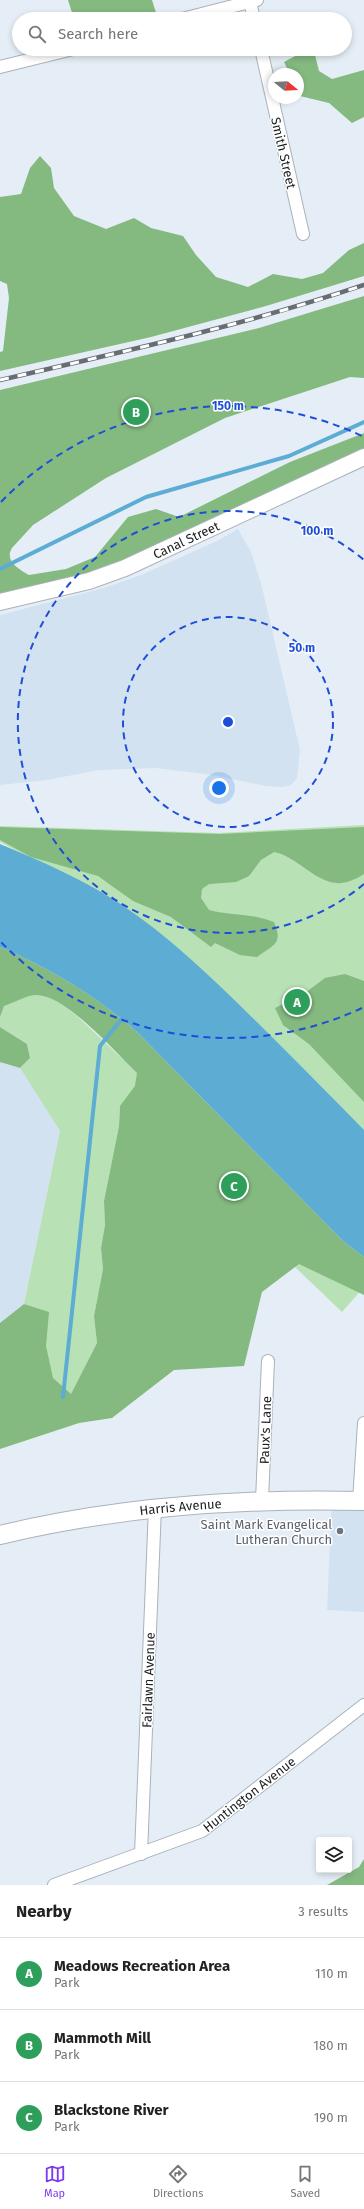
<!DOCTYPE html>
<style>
:root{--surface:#fff;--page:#f2f2f2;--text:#222;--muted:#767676;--line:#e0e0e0;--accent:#7c3aed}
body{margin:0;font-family:"Fira Sans",sans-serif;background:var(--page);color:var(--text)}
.controls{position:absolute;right:12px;bottom:12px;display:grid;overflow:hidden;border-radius:4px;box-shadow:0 2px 6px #0003}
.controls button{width:36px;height:36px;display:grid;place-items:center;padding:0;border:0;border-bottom:1px solid var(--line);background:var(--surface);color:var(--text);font:20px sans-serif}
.compass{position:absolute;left:268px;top:68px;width:36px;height:36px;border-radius:50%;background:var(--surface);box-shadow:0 2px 6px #0003;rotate:108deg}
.you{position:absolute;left:219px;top:788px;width:14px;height:14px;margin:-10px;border:3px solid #fff;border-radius:50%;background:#1a73e8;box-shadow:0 0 0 6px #1a73e833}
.badge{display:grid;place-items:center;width:26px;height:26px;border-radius:50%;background:var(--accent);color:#fff;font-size:13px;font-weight:700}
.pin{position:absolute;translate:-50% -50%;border:2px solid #fff;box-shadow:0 1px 4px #0006}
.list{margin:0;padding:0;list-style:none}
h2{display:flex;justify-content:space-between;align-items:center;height:52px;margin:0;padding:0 16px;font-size:17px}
h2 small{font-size:13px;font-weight:400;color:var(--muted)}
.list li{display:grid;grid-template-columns:26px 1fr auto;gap:12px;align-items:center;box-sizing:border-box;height:72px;padding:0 16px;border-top:1px solid var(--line)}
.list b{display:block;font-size:15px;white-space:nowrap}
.list p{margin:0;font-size:13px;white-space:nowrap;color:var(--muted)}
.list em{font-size:13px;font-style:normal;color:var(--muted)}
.icon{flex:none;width:22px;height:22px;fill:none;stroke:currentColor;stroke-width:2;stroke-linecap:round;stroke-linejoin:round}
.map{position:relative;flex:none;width:364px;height:1885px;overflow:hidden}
.search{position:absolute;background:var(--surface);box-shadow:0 2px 6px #0003;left:12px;right:12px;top:12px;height:44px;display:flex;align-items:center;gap:10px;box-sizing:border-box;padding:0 14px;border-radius:22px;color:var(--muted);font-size:15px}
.sheet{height:268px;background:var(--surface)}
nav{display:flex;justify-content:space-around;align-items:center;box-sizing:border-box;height:56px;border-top:1px solid var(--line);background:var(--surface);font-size:11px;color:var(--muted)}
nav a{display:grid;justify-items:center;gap:2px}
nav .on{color:var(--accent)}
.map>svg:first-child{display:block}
.built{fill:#d3e2f0}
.green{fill:#b9e1b6}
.forest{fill:#84b980}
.water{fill:#5cacd3}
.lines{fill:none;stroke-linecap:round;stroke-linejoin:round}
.stream{stroke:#5cacd3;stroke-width:4}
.minor-casing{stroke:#aab2ba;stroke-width:14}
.tertiary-casing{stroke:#aab2ba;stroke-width:18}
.secondary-casing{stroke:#aab2ba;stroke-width:20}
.minor{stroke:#fff;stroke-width:12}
.tertiary{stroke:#fff;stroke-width:16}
.secondary{stroke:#fff;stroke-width:18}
.rail-casing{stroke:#676d72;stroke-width:4.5}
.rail{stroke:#fff;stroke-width:3;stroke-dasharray:9;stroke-linecap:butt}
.ring{fill:none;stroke:#1d4ed8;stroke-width:2;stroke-dasharray:7 5}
.worship-dot{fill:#6b7280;stroke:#fff;stroke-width:1.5}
.labels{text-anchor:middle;stroke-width:3;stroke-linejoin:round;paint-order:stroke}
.street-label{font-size:13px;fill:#1a1e21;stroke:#fff}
.worship-label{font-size:13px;fill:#5b616d;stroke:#fff;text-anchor:end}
.centre{fill:#1d4ed8;stroke:#fff;stroke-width:2}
.ring-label{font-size:12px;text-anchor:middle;font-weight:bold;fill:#1d4ed8;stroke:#fff;stroke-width:3;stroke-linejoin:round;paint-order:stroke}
</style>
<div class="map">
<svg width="364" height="1885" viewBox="0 0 364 1885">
<rect width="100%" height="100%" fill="#e5eef6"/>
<!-- built -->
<g class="built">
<path d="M238 529 251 552 262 587 300 750 297 778 291 785 282 787 266 786 213 775 155 768 99 770 47 780 0 785V615L104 588 141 575 217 541Z"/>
<path d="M0 1062 20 1068 60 1131 24 1304 0 1323Z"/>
<path d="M332 1499 364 1500V1612L327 1610Z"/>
</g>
<!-- green -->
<g class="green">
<path d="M364 825V1141L33 860 0 842V826L218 833Z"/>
<path d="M0 965 53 998 76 1015 364 1287 342 1312 160 1138 120 1106 119 1126 104 1201 105 1225 101 1248 103 1269 94 1316 97 1343 71 1395 34 1385 41 1310 24 1304 60 1131 20 1068 30 1058 27 1044 0 1027V1017L4 1006Z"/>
</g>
<!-- forest -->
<g class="forest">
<path d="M68 0H152L158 19H74Z"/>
<path d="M301 53 315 55 319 71 332 79 364 70V117L352 123 329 103 300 96 298 91V74H290L284 62Z"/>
<path d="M40 156 51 168 54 188 74 216 106 229 134 218 151 228 183 236 196 255 216 277 248 287 273 274 302 279 323 273 349 250 364 243V276L266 306 151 337 0 371V352L3 351 9 298 7 284 0 281V197L21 194 30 168Z"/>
<path d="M364 296V378L350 377 225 418 106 478 33 525 12 548C4 561 19 569 29 575L66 569 95 557 128 517 156 509 179 517 290 462 364 433V453L132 565 0 598V390L259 328Z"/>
<path d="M0 827 220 834 364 827V874C360 877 355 879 350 881 321 892 301 857 274 852L261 860 249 876 236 882 209 884 202 889 201 898 209 910C232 916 252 913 274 922 283 944 275 944 257 957L240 955 215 943 211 947 171 917 133 901 98 876 31 857 0 840Z"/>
<path d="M0 947C50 968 96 996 137 1032L343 1241 364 1257V1295L299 1264 262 1292 244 1366 174 1370 112 1418 79 1423 0 1449V1323L24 1304 49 1312 46 1346 53 1378 71 1394 97 1343 94 1316 103 1269 101 1248 105 1225 104 1201 119 1126 120 1106 135 1086 137 1073C116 1053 65 994 36 995 27 995 13 1003 4 1006L0 1017Z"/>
<path d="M345 974 364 981V1102L309 1044 283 1025 275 1008 305 993 325 978Z"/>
<path d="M0 1027 27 1044 30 1058 20 1068 0 1062Z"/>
<path d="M364 1859V1885H327L359 1867Z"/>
</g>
<!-- water -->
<path class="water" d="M0 844C41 861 82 879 119 903 175 940 221 987 268 1033 300 1065 332 1097 364 1130V1257L343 1241 137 1032C96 996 50 968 0 947Z"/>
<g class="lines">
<!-- stream -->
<g class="stream">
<path d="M0 569 146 497 289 456 364 422"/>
<path d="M63 1397 100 1046 124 1016"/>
</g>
<defs>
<g id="minor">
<path d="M250 2 254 19"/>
<path d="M182 19 257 0"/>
<path d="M261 49 303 234"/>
<path d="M0 67 73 49"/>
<path d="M262 1500 268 1361"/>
<path d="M359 1501 364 1423"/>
<path d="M141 1854 155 1507"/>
<path d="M54 1885 202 1831 364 1705"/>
</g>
<g id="tertiary">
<path id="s1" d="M0 602 89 581 125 568 364 457"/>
</g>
<g id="secondary">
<path id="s2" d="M0 1535C120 1506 241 1498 364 1501"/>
</g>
</defs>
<!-- minor casing -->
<use href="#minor" class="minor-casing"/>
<!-- tertiary casing -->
<use href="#tertiary" class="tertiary-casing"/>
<!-- secondary casing -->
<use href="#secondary" class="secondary-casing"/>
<!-- minor -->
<use href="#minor" class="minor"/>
<!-- tertiary -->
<use href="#tertiary" class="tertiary"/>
<!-- secondary -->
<use href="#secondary" class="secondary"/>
<defs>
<path id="rail" d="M0 380C122 352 245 325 364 285"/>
</defs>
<!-- rail casing -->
<use href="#rail" class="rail-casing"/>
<!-- rail -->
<use href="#rail" class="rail"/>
</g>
<!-- distance rings -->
<g class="ring">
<circle cx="228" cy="722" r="105"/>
<path d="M364 884A211 211 0 1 1 364 560"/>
<path d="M362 1008A316 316 0 0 1 1 942M1 502A316 316 0 0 1 362 436"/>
</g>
<!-- markers -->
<circle class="worship-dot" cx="340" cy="1531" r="4"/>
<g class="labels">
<!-- street labels -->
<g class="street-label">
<text transform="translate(284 153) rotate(77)" y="5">Smith Street</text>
<text dy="5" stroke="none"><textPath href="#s1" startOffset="197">Canal Street</textPath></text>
<text transform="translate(265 1430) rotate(-88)" y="5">Paux's Lane</text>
<text dy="5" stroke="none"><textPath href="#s2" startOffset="183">Harris Avenue</textPath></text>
<text transform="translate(148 1680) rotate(-88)" y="5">Fairlawn Avenue</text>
<text transform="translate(249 1794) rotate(-38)" y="5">Huntington Avenue</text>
</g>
<!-- worship labels -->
<g class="worship-label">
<text x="332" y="1529">Saint Mark Evangelical<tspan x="332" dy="15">Lutheran Church</tspan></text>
</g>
</g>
<circle cx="228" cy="722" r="6" class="centre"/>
<g class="ring-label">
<text x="228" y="410">150 m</text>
<text x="317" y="535">100 m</text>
<text x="302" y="652">50 m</text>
</g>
</svg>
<div class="controls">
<button><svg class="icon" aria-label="layers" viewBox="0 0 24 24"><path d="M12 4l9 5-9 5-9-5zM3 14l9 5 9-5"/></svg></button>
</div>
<svg class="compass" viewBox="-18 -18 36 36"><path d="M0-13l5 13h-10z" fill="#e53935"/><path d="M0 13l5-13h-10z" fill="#767676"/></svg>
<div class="you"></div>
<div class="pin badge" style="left:297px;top:1002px;background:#2e9e5b">A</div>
<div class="pin badge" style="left:136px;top:412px;background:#2e9e5b">B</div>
<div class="pin badge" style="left:234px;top:1186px;background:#2e9e5b">C</div>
<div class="search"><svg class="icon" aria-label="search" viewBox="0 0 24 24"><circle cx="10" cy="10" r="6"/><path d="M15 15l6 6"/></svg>Search here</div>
</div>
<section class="sheet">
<h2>Nearby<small>3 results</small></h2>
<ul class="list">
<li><span class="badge" style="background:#2e9e5b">A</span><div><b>Meadows Recreation Area</b><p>Park</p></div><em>110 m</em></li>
<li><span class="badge" style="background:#2e9e5b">B</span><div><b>Mammoth Mill</b><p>Park</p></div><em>180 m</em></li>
<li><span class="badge" style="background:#2e9e5b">C</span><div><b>Blackstone River</b><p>Park</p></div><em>190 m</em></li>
</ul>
</section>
<nav>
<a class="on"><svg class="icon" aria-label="map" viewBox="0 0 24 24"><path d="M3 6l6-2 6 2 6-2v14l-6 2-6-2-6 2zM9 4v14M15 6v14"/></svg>Map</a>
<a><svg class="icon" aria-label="directions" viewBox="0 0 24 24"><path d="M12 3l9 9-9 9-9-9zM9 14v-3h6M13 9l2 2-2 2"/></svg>Directions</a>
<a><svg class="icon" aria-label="saved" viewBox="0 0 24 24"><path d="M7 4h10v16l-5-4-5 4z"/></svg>Saved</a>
</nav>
